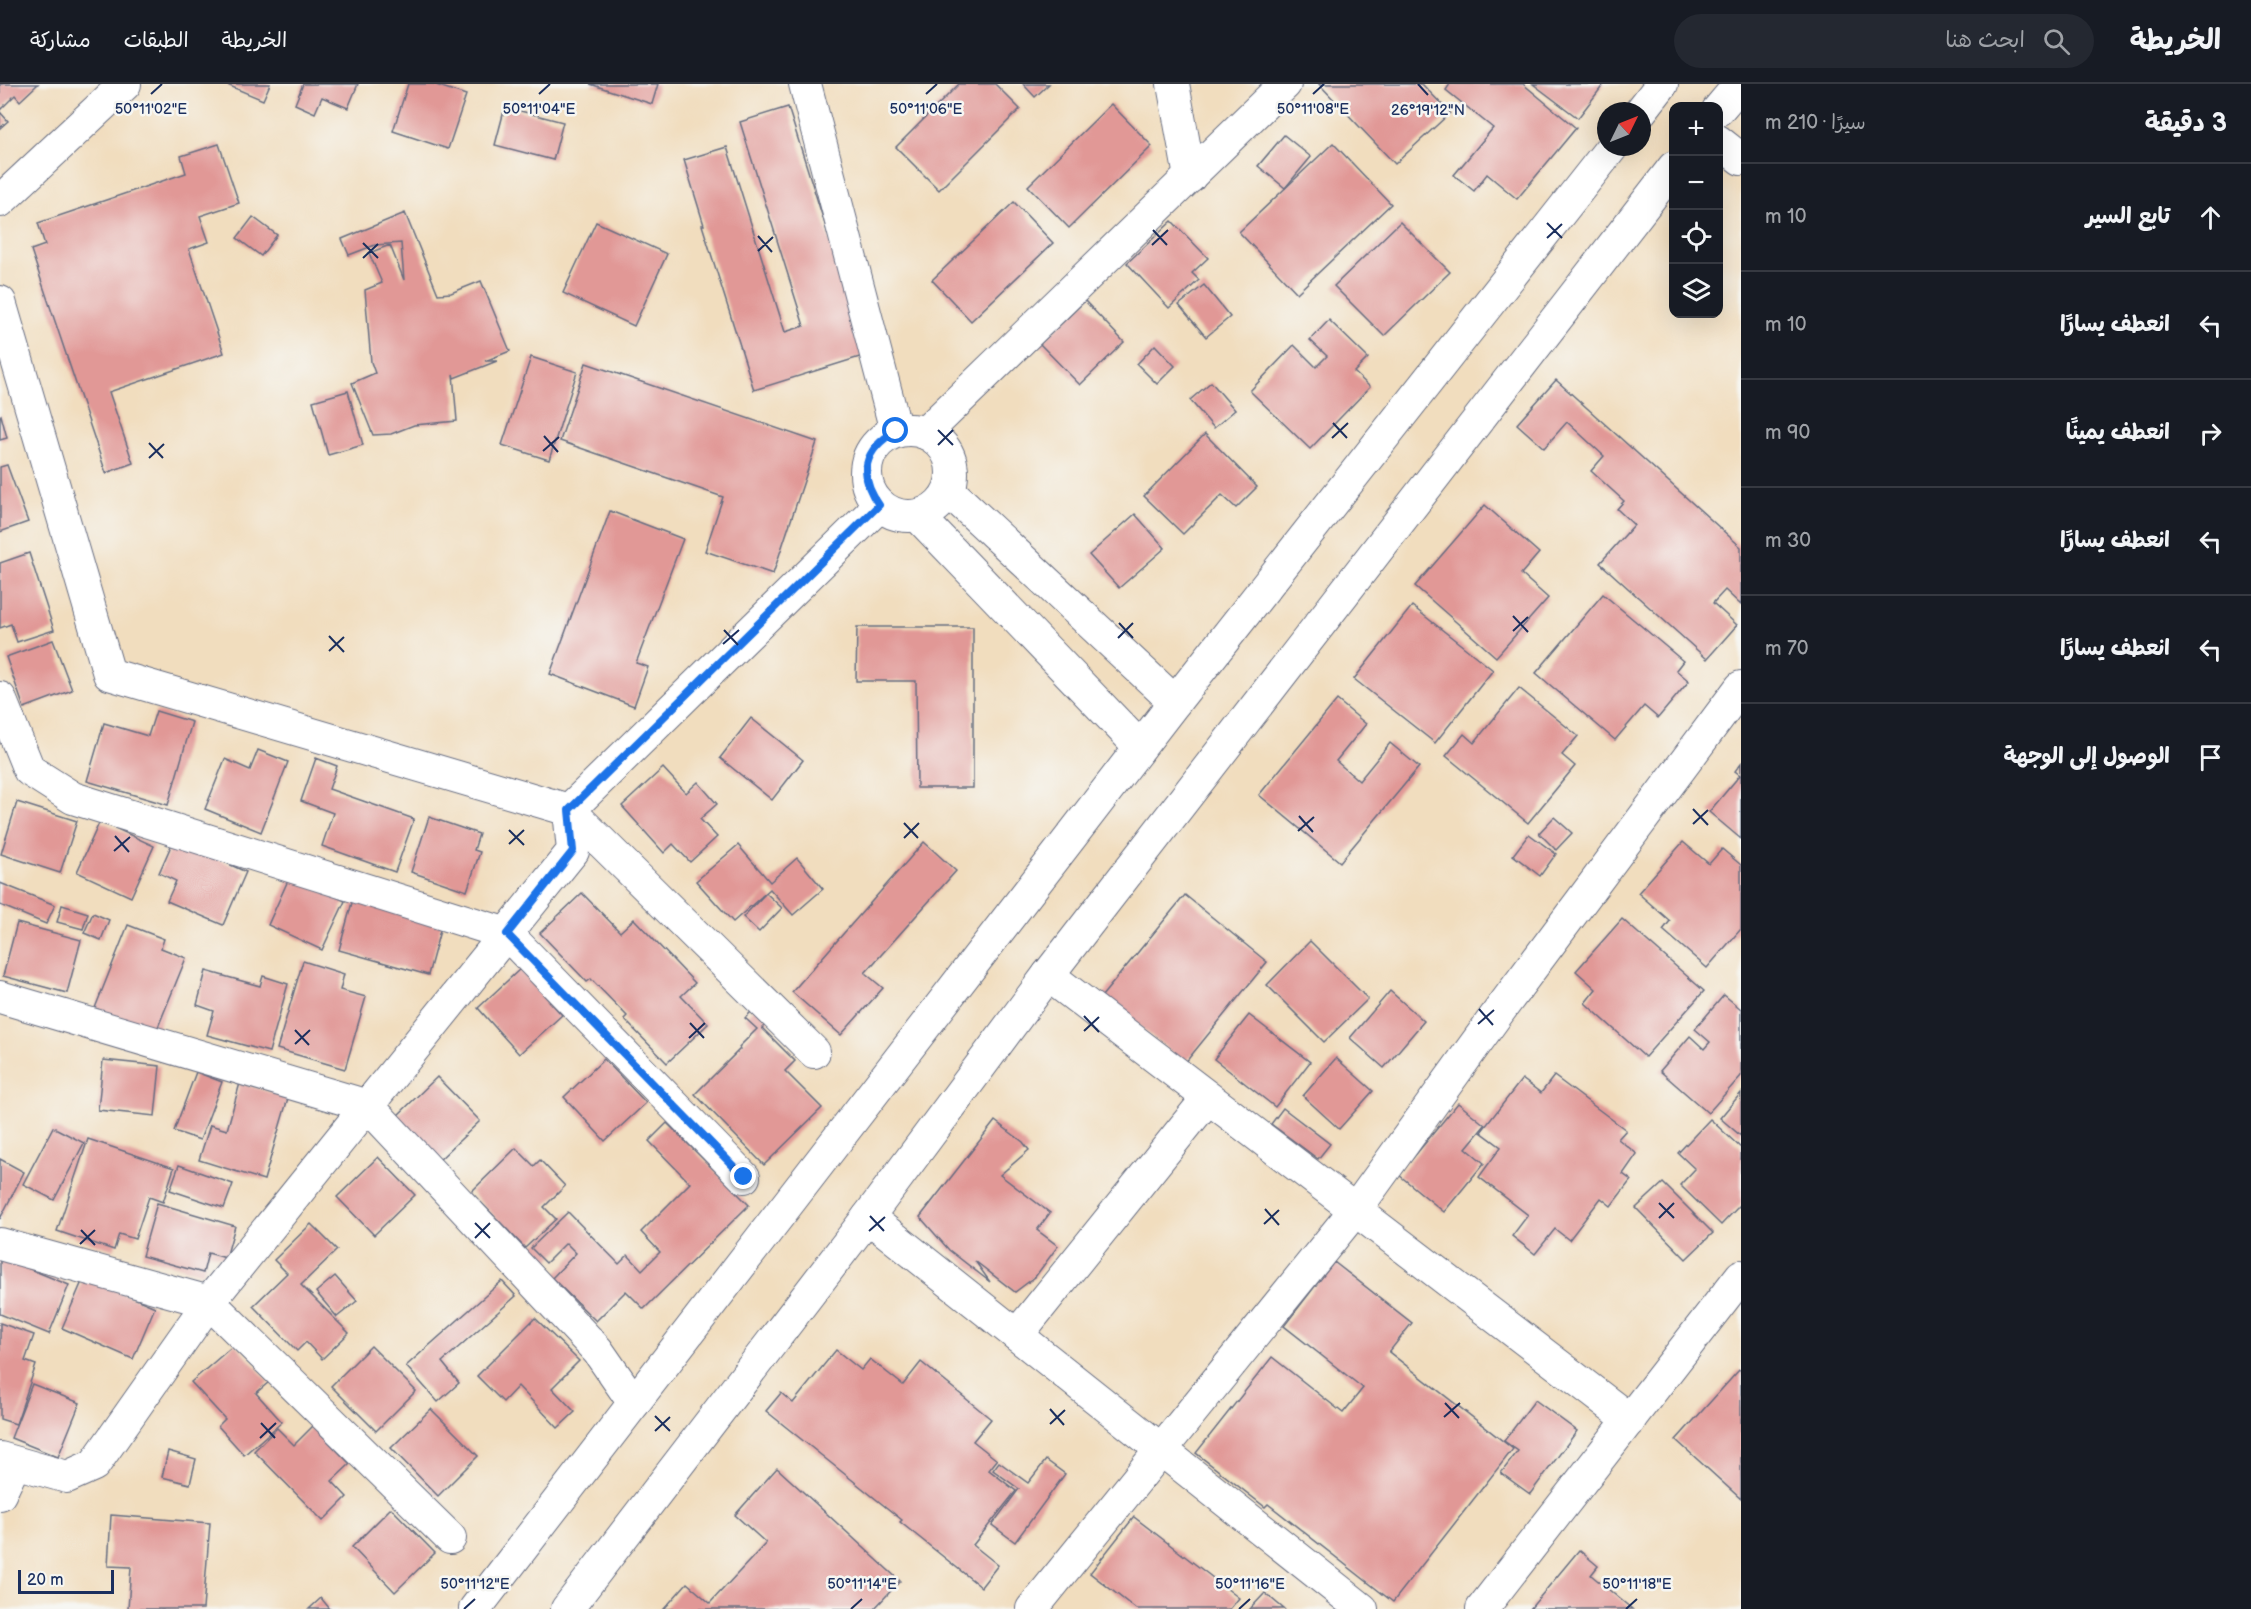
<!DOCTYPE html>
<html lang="ar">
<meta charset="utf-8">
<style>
:root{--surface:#171b24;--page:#242831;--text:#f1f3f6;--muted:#9ea1a6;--line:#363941}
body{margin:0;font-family:"Balsamiq Sans","Playpen Sans Arabic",sans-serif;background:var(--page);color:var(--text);direction:rtl}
.controls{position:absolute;right:18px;top:18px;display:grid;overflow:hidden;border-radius:12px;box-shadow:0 6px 24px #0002}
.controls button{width:54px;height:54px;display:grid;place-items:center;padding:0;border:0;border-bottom:2px solid var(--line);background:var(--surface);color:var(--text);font:30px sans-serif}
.compass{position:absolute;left:1597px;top:18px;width:54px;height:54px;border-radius:50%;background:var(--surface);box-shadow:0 6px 24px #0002;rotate:47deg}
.scale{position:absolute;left:18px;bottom:15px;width:96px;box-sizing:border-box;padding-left:6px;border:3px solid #1b2f5e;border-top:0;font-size:16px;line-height:21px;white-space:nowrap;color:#1b2f5e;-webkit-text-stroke:4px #f6f6f2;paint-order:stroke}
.stop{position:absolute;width:18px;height:18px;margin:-14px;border:4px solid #1a73e8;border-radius:50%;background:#fff}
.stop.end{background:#1a73e8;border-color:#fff;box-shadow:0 2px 6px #0008}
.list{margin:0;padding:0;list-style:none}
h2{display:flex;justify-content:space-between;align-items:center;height:78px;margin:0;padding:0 24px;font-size:26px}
h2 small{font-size:20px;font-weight:400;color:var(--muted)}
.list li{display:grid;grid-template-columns:39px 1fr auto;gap:18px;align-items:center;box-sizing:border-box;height:108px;padding:0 24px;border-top:2px solid var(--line)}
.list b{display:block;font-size:22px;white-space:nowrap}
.list em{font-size:20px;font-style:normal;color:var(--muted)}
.icon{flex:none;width:33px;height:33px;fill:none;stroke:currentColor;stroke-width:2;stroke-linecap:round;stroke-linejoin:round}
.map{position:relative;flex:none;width:1741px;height:1525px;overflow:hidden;direction:ltr}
header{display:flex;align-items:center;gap:36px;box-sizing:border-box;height:84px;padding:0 30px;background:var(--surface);border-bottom:2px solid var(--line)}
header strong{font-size:28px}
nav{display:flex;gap:33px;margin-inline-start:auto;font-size:21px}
.search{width:420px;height:54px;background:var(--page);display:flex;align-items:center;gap:15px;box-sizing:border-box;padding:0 21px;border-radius:33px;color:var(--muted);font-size:22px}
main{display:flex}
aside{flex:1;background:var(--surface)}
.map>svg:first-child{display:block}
.building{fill:#e19896}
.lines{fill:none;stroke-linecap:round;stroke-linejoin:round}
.minor-casing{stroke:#666c80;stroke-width:34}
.minor{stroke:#fff;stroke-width:32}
.route{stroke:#1a73e8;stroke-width:8}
.ticks{fill:none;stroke:#1b2f5e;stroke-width:2}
.ticks-label{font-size:15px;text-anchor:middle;fill:#1b2f5e;stroke:#f6f6f2;stroke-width:5;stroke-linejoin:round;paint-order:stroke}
</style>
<header>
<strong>الخريطة</strong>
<div class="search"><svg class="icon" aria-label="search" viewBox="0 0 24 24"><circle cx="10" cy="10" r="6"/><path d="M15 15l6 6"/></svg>ابحث هنا</div>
<nav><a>الخريطة</a><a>الطبقات</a><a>مشاركة</a></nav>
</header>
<main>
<aside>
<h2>3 دقيقة<small>سيرًا · 210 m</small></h2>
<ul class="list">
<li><svg class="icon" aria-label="ahead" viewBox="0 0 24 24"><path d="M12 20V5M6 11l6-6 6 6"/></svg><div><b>تابع السير</b></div><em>10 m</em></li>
<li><svg class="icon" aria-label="left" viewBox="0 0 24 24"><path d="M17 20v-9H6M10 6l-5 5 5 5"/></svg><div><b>انعطف يسارًا</b></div><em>10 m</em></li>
<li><svg class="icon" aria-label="right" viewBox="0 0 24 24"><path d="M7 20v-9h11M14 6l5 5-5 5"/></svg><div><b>انعطف يمينًا</b></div><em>90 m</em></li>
<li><svg class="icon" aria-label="left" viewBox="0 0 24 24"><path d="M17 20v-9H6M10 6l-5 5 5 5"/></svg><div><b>انعطف يسارًا</b></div><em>30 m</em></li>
<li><svg class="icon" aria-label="left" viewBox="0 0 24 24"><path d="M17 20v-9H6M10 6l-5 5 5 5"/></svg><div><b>انعطف يسارًا</b></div><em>70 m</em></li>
<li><svg class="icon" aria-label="arrive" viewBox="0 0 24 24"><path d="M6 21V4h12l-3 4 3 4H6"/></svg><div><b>الوصول إلى الوجهة</b></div></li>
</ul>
</aside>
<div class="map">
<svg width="1741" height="1525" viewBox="0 0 1741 1525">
<rect width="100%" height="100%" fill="#f6f6f2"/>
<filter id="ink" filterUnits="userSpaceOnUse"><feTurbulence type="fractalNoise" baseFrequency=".0167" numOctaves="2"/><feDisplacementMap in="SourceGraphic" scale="12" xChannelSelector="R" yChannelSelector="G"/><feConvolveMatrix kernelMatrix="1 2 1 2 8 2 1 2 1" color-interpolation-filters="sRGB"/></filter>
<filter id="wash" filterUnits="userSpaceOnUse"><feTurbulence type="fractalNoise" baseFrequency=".008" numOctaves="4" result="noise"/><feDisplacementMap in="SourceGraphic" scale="24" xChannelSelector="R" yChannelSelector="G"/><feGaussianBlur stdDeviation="1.35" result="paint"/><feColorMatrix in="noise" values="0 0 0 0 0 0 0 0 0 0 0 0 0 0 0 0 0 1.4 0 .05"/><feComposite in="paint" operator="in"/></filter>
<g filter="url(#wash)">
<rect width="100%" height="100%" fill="#f1ddbe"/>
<g id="blocks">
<!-- building -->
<g class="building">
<path d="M0 0H38L20 17 15 11 0 26Z"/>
<path d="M225 0H270L263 16Z"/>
<path d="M303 0H358L348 24 322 13 315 29 295 20Z"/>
<path d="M408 0H433L466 11 448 65 393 47Z"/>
<path d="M590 0H658L652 20Z"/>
<path d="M959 0H995L1020 25 939 106 896 63Z"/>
<path d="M1023 0H1049L1035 13Z"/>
<path d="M1319 0H1422L1450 29 1395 80Z"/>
<path d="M1450 0H1523L1576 44 1517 115 1487 90 1474 107 1454 91 1493 44 1446 6Z"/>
<path d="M1533 0H1604L1578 34Z"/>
<path d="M1111 20 1152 62 1069 144 1028 102Z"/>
<path d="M505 23 563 38 553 76 495 61Z"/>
<path d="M788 23 866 271 754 306 702 141H704L684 76 727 63 785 248 804 242 740 38Z"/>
<path d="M0 28 8 37 0 44Z"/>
<path d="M1284 51 1311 73 1285 104 1258 82Z"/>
<path d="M1333 59 1391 120 1297 209 1239 148Z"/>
<path d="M219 60 239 119 200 132 209 158 189 165 224 269 109 308 133 379 106 389 31 166 45 161 38 139 186 89 181 72Z"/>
<path d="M1014 118 1053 159 971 237 932 196Z"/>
<path d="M405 129 438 210 451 209 481 197 510 267 485 277H497L454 294 453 290 457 337 414 341 391 350 373 351 352 299 375 289 371 278 365 206 382 199 369 169 390 161 404 196 401 159 375 161 349 171 342 155Z"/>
<path d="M253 133 277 151 261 172 237 154Z"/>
<path d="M1172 137 1208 174 1192 189 1199 196 1169 224 1127 179Z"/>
<path d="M596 138 667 170 634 242 563 209Z"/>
<path d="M1400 138 1450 188 1384 252 1334 202Z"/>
<path d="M1204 201 1230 233 1206 253 1179 221Z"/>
<path d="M1085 217 1124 258 1080 301 1040 260Z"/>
<path d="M1329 236 1368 274 1354 288 1370 303 1310 365 1250 307 1294 261 1316 283 1327 272 1310 256Z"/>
<path d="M1155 261 1175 282 1157 300 1137 280Z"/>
<path d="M531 273 577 288 549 376 502 361Z"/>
<path d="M586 279 817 358 773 490 705 467 723 413 560 357Z"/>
<path d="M1556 296 1741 463V521L1725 506 1713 519 1737 541 1707 575 1600 479 1634 441 1617 425 1624 417 1591 387 1604 372 1567 338 1544 364 1517 340Z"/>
<path d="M1211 298 1235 326 1214 344 1190 316Z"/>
<path d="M348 307 363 361 328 371 313 317Z"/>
<path d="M1 331 7 354 0 356V332Z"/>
<path d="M1205 350 1257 403 1236 424 1222 411 1183 450 1144 412Z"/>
<path d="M7 381 28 438 0 448V383Z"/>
<path d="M1485 421 1539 469 1521 490 1548 514 1496 573 1415 502Z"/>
<path d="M610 427 683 455 636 579 648 583 634 622 550 590Z"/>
<path d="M1135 430 1165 464 1119 504 1089 471Z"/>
<path d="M29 469 54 546 17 558 11 540 0 544V479Z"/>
<path d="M1603 510 1683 577 1676 586 1689 597 1658 634 1644 622 1615 656 1536 589Z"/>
<path d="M1412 522 1493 586 1435 659 1354 595Z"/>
<path d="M857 543H973V704H917L916 597H856Z"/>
<path d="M53 556 72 606 24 624 6 573Z"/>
<path d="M1519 604 1578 652 1562 671 1575 682 1528 739 1446 672 1464 650 1474 659Z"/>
<path d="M1337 616 1366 640 1336 677 1359 697 1390 659 1419 683 1340 778 1259 711Z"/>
<path d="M156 627 192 638 168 721 87 697 104 639 148 652Z"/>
<path d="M751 634 803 676 772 716 720 674Z"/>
<path d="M258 666 288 678 261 748 205 725 225 675 250 686Z"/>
<path d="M316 674 337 682 329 705 414 735 395 788 322 762 333 729 301 717Z"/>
<path d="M1741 679V755L1709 728 1740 691 1735 687Z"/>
<path d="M663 684 686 709 698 698 717 720 700 735 717 753 690 778 673 760 664 769 622 722Z"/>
<path d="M17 718 77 737 60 789 1 770Z"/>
<path d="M429 733 479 750 474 766 480 768 467 807 411 788Z"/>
<path d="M1554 733 1572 749 1556 766 1539 749Z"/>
<path d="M100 737 154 762 131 813 77 788Z"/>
<path d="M1529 750 1556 770 1540 792 1513 771Z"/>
<path d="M174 755 246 788 223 841 167 817 176 797 159 789Z"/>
<path d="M924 758 956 787 865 889 883 904 841 951 792 908Z"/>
<path d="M1683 758 1709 780 1722 765 1741 781V845L1707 884 1663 846 1670 837 1638 809Z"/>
<path d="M738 761 770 798 797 774 823 805 793 831 770 805 733 838 696 797Z"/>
<path d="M290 792 345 817 322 866 268 841Z"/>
<path d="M0 799 55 821 46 840 0 821Z"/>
<path d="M582 809 620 848 634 835 695 899 681 912 708 940 667 979 624 935 627 932 591 895 587 898 540 849Z"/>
<path d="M766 809 782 824 759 848 743 833Z"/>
<path d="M1185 811 1267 878 1185 979 1102 912Z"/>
<path d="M353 815 442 839 428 891 339 866Z"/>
<path d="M62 821 88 829 83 845 57 838Z"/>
<path d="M93 829 109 836 101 856 84 849Z"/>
<path d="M1622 835 1704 907 1645 973 1585 919 1596 905 1576 887Z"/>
<path d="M17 839 81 856 67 909 3 892Z"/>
<path d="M128 841 164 855 161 864 186 874 156 948 95 924Z"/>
<path d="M1310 857 1368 915 1324 958 1267 901Z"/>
<path d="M303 877 344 890 340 906 366 913 345 985 277 965Z"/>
<path d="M520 885 562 931 519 970 478 924Z"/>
<path d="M206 887 260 902 263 892 288 900 269 968 207 951 214 927 197 921Z"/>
<path d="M1390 907 1424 937 1384 984 1350 954Z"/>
<path d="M1724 911 1741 925V992L1708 1029 1660 987 1690 952 1704 965 1710 958 1695 945Z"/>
<path d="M756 923 769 937 762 944 795 977 785 987 822 1024 764 1081 695 1010 740 965 739 963 757 945 745 934Z"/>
<path d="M1249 931 1310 978 1275 1023 1214 975Z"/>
<path d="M1336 974 1373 1007 1339 1045 1303 1012Z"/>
<path d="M604 975 646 1019 605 1057 564 1013Z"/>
<path d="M103 976 160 982 155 1032 98 1026Z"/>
<path d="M196 988 222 998 200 1056 174 1047Z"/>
<path d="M1554 992 1626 1046 1618 1055 1637 1070 1623 1090 1631 1096 1611 1122 1601 1114 1569 1156 1555 1145 1535 1170 1512 1152 1528 1131 1479 1093 1501 1063 1481 1048 1522 995 1541 1009Z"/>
<path d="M437 993 480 1037 438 1077 396 1033Z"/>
<path d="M240 999 288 1014 264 1096 199 1076 210 1041 227 1046Z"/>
<path d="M1741 1009V1052L1720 1034Z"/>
<path d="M1458 1019 1485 1041 1466 1064 1484 1079 1444 1128 1399 1091Z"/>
<path d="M1283 1024 1330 1060 1318 1075 1271 1040Z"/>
<path d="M1710 1035 1741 1064V1120L1721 1141 1680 1101 1695 1085 1678 1069Z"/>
<path d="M995 1037 1023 1058 1029 1066 1000 1091 1050 1129 1037 1146 1058 1162 1035 1193 1015 1208 975 1177 990 1198 949 1166 920 1133Z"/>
<path d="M667 1039 749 1121 644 1225 626 1207 596 1237 552 1194 576 1169 566 1159 546 1179 531 1164 568 1128 619 1180 628 1171 642 1186 660 1168 641 1148 690 1099 649 1057Z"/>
<path d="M53 1043 84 1059 54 1116 23 1100Z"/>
<path d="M88 1055 174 1084 163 1118 149 1113 135 1155 119 1150 114 1166 57 1147Z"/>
<path d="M516 1064 534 1082 540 1076 565 1102 544 1123 556 1135 525 1164 471 1108Z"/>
<path d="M378 1073 415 1111 374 1151 337 1113Z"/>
<path d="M0 1075 24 1088 0 1135Z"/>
<path d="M179 1081 233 1100 224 1124 170 1106Z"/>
<path d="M1663 1099 1713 1149 1686 1175 1636 1124Z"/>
<path d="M157 1119 235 1142 226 1174 208 1169 203 1189 142 1172Z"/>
<path d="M311 1140 337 1166 301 1201 349 1249 322 1275 306 1258 297 1267 253 1222 287 1189 274 1176Z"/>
<path d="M0 1173 69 1201 49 1250 0 1230Z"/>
<path d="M1334 1178 1412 1239 1389 1268 1513 1365 1393 1518 1268 1420 1265 1423 1196 1369 1272 1273 1343 1329 1363 1304 1284 1242Z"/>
<path d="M335 1192 357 1217 337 1233 316 1208Z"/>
<path d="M84 1193 155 1223 133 1275 62 1244Z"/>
<path d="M502 1197 516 1212 442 1278 459 1299 438 1318 406 1282Z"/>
<path d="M535 1234 579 1277 552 1304 575 1328 558 1344 518 1302 503 1318 477 1292Z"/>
<path d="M0 1239 34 1251 25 1277 36 1281 16 1340 0 1335Z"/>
<path d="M235 1260 269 1298 256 1309 282 1338 244 1371 218 1342 225 1335 191 1298Z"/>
<path d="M371 1262 416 1307 376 1347 331 1302Z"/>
<path d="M836 1266 861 1286 870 1275 903 1301 921 1278 991 1335 973 1357 997 1376 989 1386 1016 1407 973 1461 998 1481 981 1503 900 1438 902 1436 766 1327 781 1309 793 1319Z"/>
<path d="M1739 1286 1741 1288V1415L1676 1356Z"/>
<path d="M32 1300 80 1319 58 1373 11 1354Z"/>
<path d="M1535 1316 1577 1347 1530 1410 1501 1389 1518 1367 1504 1357Z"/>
<path d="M431 1325 478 1372 438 1412 391 1364Z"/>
<path d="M313 1342 350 1380 332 1397 347 1413 323 1437 254 1367 277 1344 294 1361Z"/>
<path d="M168 1367 196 1375 190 1400 162 1393Z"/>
<path d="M1046 1376 1065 1390 1015 1458 992 1441 1019 1405 993 1386 999 1378 1028 1399Z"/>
<path d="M777 1384 900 1497 874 1525H664L687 1499 710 1519 766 1459 735 1431Z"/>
<path d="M391 1424 435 1469 395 1508 352 1463Z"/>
<path d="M111 1431 210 1439 203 1525H128L131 1483 108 1482Z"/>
<path d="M1134 1433 1239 1514 1230 1525H1136L1090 1489Z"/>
<path d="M1579 1466 1598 1482 1591 1491 1632 1525H1530Z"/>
<path d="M1265 1509 1284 1525H1250Z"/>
<path d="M321 1514 330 1525H309Z"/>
</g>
</g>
</g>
<g filter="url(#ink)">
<use href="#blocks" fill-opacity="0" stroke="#666c80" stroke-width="1.5"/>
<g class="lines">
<defs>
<g id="minor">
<path d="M805 0 896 347"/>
<path d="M1173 0 1190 93"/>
<path d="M1718 26 1740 0"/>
<path d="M1641 27 1662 0"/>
<path d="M1718 57 1741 75"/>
<path d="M0 117 125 0"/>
<path d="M0 218 109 590 569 726 880 421"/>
<circle cx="909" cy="389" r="43"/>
<path d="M925 349 1285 0"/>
<path d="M949 407 1175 618"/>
<path d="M918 432 1140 663"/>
<path d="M0 614 29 686 73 714 507 850 744 1093"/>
<path d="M569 726 814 968"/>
<path d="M1048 891 1630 1336"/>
<path d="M0 913 368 1022 598 1267 634 1319"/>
<path d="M868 1133 1362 1525"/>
<path d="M0 1160 209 1218 573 767 569 726"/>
<path d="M1017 1251 1207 1015"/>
<path d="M0 1374 67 1393 94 1381 209 1218 450 1454"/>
<path d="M0 1410 15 1379"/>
<path d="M475 1525 1175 618 1612 63"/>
<path d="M567 1525 868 1133 1048 891 1674 83"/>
<path d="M1032 1525 1356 1125 1500 926 1741 603"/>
<path d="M1482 1525 1741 1192"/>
</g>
</defs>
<!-- minor casing -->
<use href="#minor" class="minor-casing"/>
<!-- minor -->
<use href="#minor" class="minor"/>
</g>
</g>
<g class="lines" filter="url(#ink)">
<!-- route -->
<path class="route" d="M744 1093 507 850 573 767 569 726 879 421C857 391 864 365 896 347"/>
</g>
<!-- ticks -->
<path class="ticks" d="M1418 0 1428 11M151 10 162 0M539 10 550 0M926 10 937 0M1313 10 1324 0M1547 139 1562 154M1153 146 1167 161M758 152 772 168M1547 154 1562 140M363 159 378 174M1152 161 1168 146M758 167 773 153M363 174 378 160M1333 339 1347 354M938 346 953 361M544 352 558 368M1332 354 1348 339M149 359 163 374M938 361 953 346M543 367 559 353M149 374 164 360M1513 532 1528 548M1119 539 1133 554M724 546 738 561M1513 547 1528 533M329 552 344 568M1118 554 1133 539M723 560 739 546M329 567 344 553M1693 725 1708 741M1299 732 1313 748M904 739 918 754M1693 740 1708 726M509 746 524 761M1298 747 1314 733M115 752 129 768M904 754 919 739M509 760 524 746M114 767 130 753M1479 925 1493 941M1084 932 1099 948M690 939 704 954M1478 940 1494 926M295 946 309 961M1084 947 1099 933M689 954 705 939M295 960 310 946M1659 1119 1674 1134M1265 1125 1279 1141M870 1132 884 1147M1659 1134 1674 1119M475 1139 490 1154M1264 1140 1279 1126M81 1146 95 1161M869 1147 885 1133M475 1154 490 1139M80 1160 95 1146M1445 1319 1459 1334M1050 1325 1064 1341M655 1332 670 1347M1444 1333 1460 1319M261 1339 275 1354M1050 1340 1065 1326M655 1347 670 1333M260 1354 276 1339M464 1525 475 1515M851 1525 862 1515M1239 1525 1250 1515M1626 1525 1637 1515"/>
<g class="ticks-label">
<text x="151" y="30">50°11'02"E</text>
<text x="539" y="30">50°11'04"E</text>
<text x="926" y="30">50°11'06"E</text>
<text x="1313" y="30">50°11'08"E</text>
<text x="1428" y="31">26°19'12"N</text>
<text x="475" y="1505">50°11'12"E</text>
<text x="862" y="1505">50°11'14"E</text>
<text x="1250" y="1505">50°11'16"E</text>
<text x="1637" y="1505">50°11'18"E</text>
</g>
</svg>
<div class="controls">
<button>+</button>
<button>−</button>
<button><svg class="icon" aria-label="locate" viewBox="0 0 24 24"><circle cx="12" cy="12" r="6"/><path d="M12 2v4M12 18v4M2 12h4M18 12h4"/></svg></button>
<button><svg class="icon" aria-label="layers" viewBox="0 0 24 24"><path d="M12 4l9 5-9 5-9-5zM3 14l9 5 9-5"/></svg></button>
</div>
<svg class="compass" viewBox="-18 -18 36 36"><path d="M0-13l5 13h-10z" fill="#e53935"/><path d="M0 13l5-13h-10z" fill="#9ea1a6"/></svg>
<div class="scale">20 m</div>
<div class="stop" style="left:896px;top:347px"></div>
<div class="stop end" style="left:744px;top:1093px"></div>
</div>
</main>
